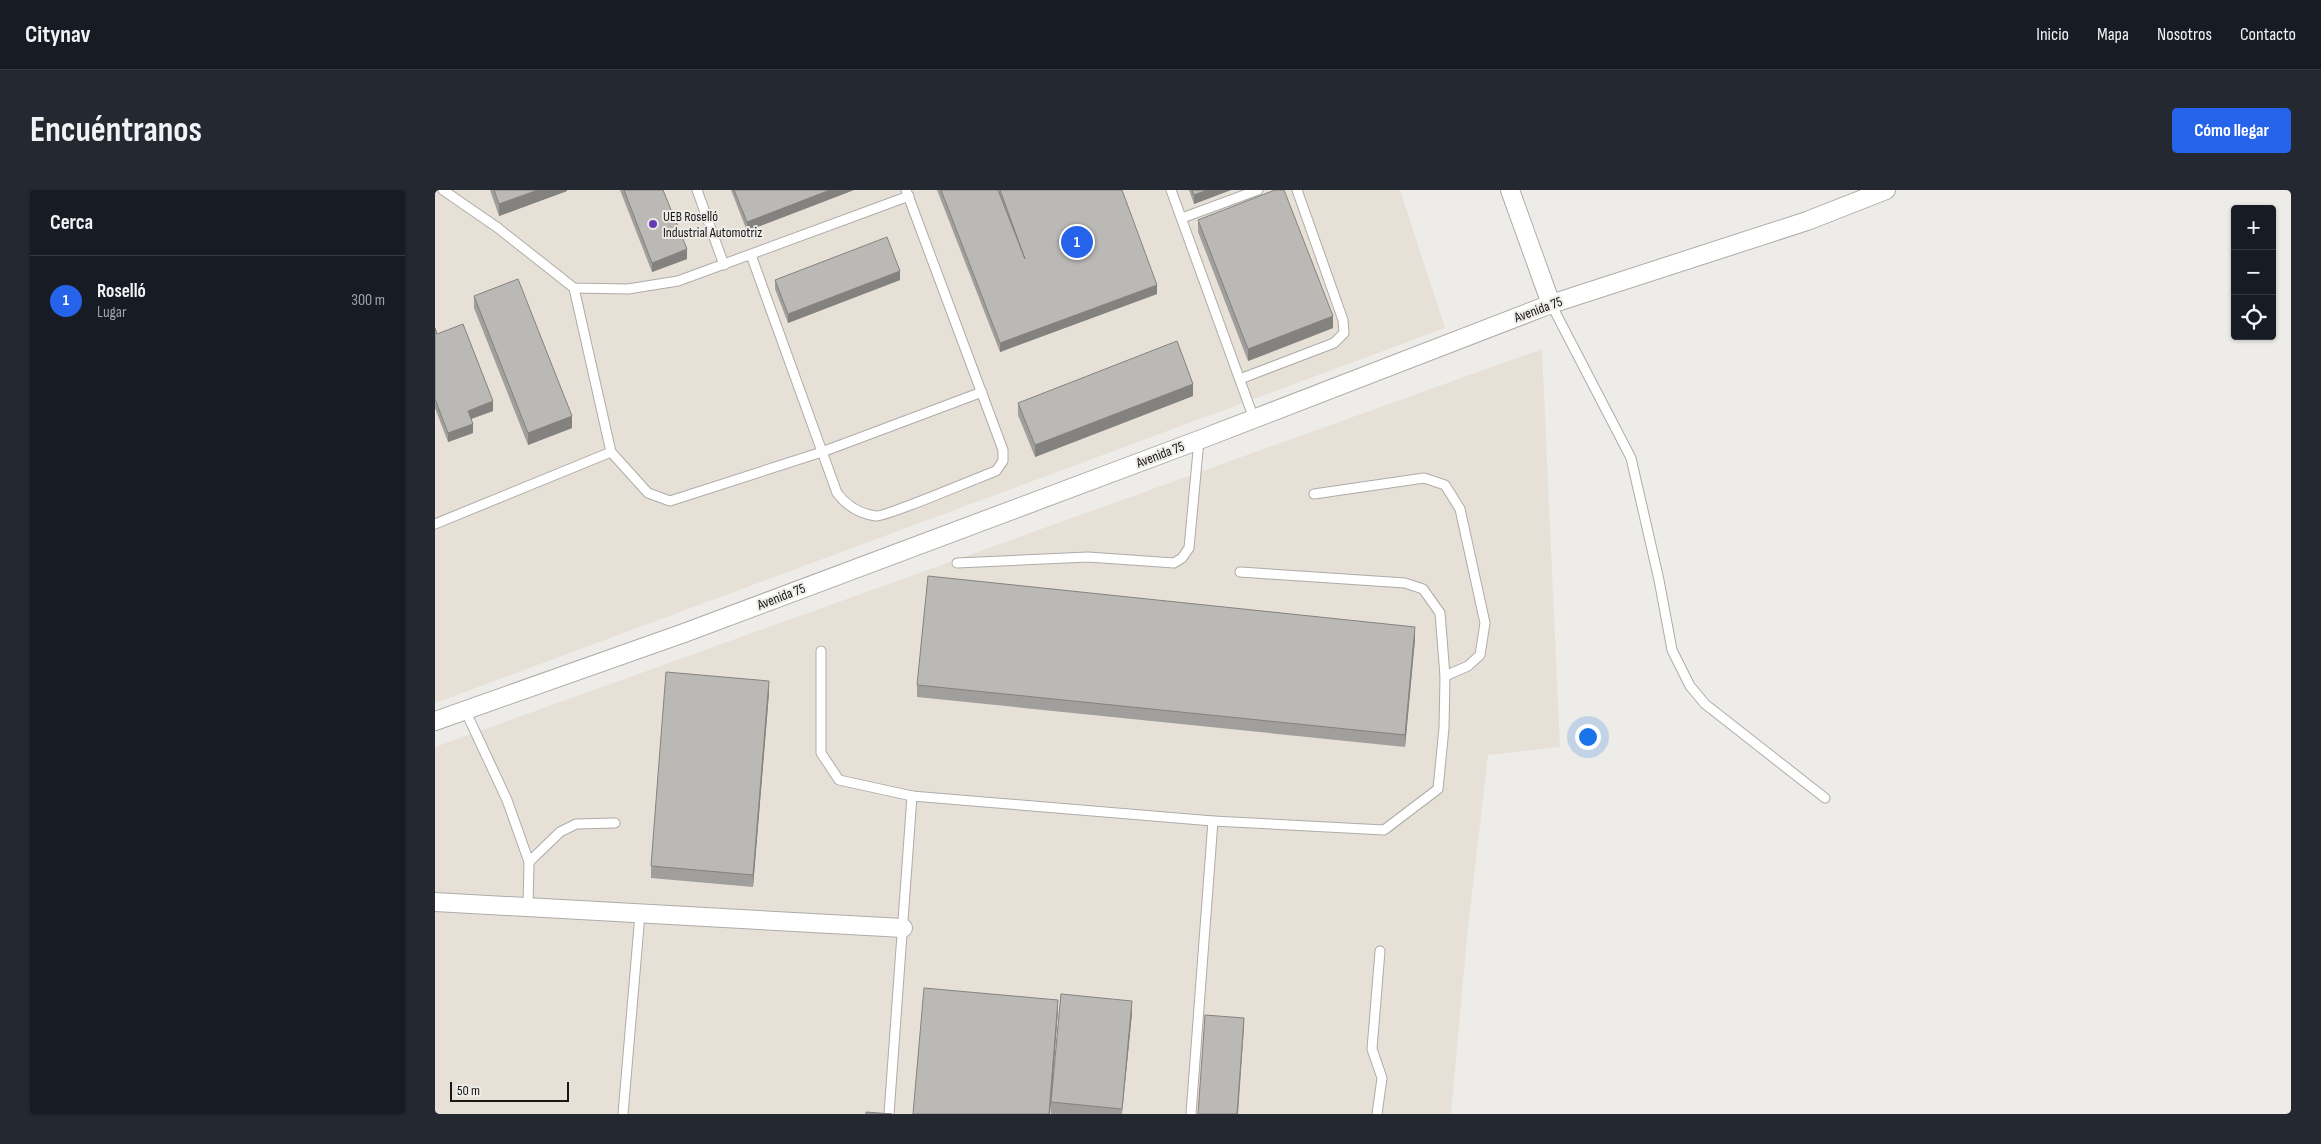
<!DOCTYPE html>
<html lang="es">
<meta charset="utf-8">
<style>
:root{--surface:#171b24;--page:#242831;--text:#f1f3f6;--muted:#9ea1a6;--line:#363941;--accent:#2563eb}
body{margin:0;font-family:"Sofia Sans Condensed",sans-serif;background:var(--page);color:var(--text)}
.controls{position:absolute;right:15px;top:15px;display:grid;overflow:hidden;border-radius:5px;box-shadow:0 1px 4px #0004}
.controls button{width:45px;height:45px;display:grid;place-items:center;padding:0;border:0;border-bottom:1px solid var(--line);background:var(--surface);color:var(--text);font:25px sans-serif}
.scale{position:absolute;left:15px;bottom:12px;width:119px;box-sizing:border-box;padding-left:5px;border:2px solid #171715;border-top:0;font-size:14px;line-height:18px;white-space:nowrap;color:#171715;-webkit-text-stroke:4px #eeece8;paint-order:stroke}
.you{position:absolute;left:1152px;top:546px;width:18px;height:18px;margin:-12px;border:4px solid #fff;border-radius:50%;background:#1a73e8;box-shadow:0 0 0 8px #1a73e833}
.badge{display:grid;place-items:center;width:32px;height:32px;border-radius:50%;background:var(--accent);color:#fff;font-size:16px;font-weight:700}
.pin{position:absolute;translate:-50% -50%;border:2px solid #fff;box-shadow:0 1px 5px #0006}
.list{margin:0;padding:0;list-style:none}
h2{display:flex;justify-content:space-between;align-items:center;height:65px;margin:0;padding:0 20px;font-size:21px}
h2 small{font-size:16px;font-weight:400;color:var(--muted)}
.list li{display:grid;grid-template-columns:32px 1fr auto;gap:15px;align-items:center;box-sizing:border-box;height:90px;padding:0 20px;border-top:1px solid var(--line)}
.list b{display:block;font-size:19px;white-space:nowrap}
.list p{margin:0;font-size:16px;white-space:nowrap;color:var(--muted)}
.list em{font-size:16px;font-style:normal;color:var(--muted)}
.icon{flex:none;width:28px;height:28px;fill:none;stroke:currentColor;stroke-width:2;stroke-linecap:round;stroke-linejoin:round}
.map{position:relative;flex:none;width:1856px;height:924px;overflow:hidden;border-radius:5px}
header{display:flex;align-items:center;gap:30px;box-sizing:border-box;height:70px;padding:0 25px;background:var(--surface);border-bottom:1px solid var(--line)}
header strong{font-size:24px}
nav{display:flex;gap:28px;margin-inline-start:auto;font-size:18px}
.intro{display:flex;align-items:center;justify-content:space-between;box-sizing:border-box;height:120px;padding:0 30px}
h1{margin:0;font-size:35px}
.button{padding:12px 22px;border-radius:5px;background:var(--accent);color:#fff;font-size:18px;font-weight:700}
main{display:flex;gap:30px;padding:0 30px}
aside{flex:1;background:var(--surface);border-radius:5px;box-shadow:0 1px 4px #0004}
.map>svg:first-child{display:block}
.built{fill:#e7e0d7}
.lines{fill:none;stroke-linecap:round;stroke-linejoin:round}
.service-casing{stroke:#aeaca9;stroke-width:11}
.minor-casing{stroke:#aeaca9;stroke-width:20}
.service{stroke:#fff;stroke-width:9}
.minor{stroke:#fff;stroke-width:18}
.wall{fill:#a19f9d}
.shaded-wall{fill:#83827f}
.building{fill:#bbb9b6;stroke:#83827f}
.poi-dot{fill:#6939b0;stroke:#eeece8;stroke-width:2}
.labels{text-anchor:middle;stroke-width:4;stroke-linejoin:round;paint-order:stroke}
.poi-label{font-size:14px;fill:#171715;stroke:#eeece8;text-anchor:start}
.street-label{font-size:14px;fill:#171715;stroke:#eeece8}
</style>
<header>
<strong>Citynav</strong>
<nav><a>Inicio</a><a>Mapa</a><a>Nosotros</a><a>Contacto</a></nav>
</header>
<div class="intro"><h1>Encuéntranos</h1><a class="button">Cómo llegar</a></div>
<main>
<aside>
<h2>Cerca<small></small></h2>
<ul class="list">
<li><span class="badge">1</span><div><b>Roselló</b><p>Lugar</p></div><em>300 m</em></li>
</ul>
</aside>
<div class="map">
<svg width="1856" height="924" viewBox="0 0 1856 924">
<rect width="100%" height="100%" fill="#eeece8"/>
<!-- built -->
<g class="built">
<path d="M0 0H965L1010 138 0 513Z"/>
<path d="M1107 159 1125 557 1053 565 1032 747 1016 924H0V557Z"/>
</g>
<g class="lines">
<defs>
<g id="service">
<path d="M8 0 63 38 139 98 193 99 243 91 474 6"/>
<path d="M262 0 289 75"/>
<path d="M736 0 819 229"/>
<path d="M747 28 823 0"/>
<path d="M316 65 402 303C412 316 425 324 441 326 451 327 544 287 561 281L568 271V260L471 0"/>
<path d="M139 98 176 262 213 303 235 311 387 262 547 202"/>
<path d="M1116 114 1196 268 1224 390 1237 460 1255 496 1270 514 1390 608"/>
<path d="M805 189 899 153 909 143 908 130 862 0"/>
<path d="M879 304 989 288 1010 295 1025 319 1050 433 1045 465 1033 476 1010 486"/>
<path d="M0 334 176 262"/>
<path d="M522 373 653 367 739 373 747 368 754 358 764 250"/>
<path d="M386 461V563L404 590 477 606"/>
<path d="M30 520 72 610 94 672 93 718"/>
<path d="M778 631 949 640 1003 599 1009 538 1010 486 1005 423 988 399 970 393 805 382"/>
<path d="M94 672 125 642 141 634 180 633"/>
<path d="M188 924 205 724"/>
<path d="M454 924 477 606 778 631 756 924"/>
<path d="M942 924 947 888 937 859 945 761"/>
</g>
<g id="minor">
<path d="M1075 0 1116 114"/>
<path d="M0 531 249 443 764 250 1116 114 1372 31 1451 0"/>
<path d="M0 712 468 738"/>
</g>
</defs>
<!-- service casing -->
<use href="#service" class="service-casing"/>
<!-- minor casing -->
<use href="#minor" class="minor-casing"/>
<!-- service -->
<use href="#service" class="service"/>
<!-- minor -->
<use href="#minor" class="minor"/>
</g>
<!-- wall -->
<g class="wall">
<path d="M55 0H132V1L64 26Z"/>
<path d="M185 0H228L252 69 217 82Z"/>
<path d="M296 0H419L312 41Z"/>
<path d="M502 0H687L722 104 565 162Z"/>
<path d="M754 0H796L759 14Z"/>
<path d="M763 30 898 138 813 171 763 42Z"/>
<path d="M340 90H465L353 133 340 99Z"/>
<path d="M39 106 137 238 93 255 39 118Z"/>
<path d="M0 138 2 144 58 221 36 229 38 243 13 252 0 218Z"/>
<path d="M758 206 600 267 583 225V213Z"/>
<path d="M980 449 970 557 482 507V495Z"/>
<path d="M334 503 318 697 216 688V676Z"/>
<path d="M623 820 616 911 697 823 687 924H616V913L615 924H478Z"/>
</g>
<!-- shaded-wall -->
<g class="shaded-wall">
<path d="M103 0H132V1L64 26V14Z"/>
<path d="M395 0H419L312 41V32Z"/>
<path d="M772 0H796L759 14V5Z"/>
<path d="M252 59V69L217 82V73Z"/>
<path d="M465 81V90L353 133V124Z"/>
<path d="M722 95V104L565 162V153Z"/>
<path d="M898 126V138L813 171V159Z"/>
<path d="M758 194V206L600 267V255Z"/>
<path d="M58 211V221L33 230V221Z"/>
<path d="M137 226V238L93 255V243Z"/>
<path d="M38 234V243L13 252V243Z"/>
<path d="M980 437V449L970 557V545Z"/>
<path d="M334 491V503L318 697V685Z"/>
<path d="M623 810V820L615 924H614Z"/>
<path d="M697 811V823L687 924Z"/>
<path d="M809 828V837L803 924H802Z"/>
</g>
<!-- building -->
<g class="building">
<path d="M59 0H103L64 14Z"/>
<path d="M189 0H228L252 59 217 73Z"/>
<path d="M299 0H395L312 32Z"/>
<path d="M506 0H563L590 69 565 0H687L722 95 565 153Z"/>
<path d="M757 0H772L759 5Z"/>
<path d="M840 0H849L898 126 813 159 763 30Z"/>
<path d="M452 47 465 81 353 124 340 90Z"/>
<path d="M83 89 137 226 93 243 39 106Z"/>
<path d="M28 134 58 211 33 221 38 234 13 243 0 209V138L2 144Z"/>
<path d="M742 151 758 194 600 255 583 213Z"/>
<path d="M493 386 980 437 970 545 482 495Z"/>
<path d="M231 482 334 491 318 685 216 676Z"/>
<path d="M489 798 623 810 614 924H478Z"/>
<path d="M626 804 697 811 687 919 616 912Z"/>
<path d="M770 825 809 828 802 924H763Z"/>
<path d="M431 922 457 924H431Z"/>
</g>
<!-- markers -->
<circle class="poi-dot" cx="218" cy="34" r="5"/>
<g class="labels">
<!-- poi labels -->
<g class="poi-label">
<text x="228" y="31">UEB Roselló<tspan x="228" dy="16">Industrial Automotriz</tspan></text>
</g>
<!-- street labels -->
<g class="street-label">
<text transform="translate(1103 119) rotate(-20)" y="5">Avenida 75</text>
<text transform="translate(725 264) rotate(-21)" y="5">Avenida 75</text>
<text transform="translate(346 406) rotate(-21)" y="5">Avenida 75</text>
</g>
</g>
</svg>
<div class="controls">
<button>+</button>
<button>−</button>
<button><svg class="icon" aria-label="locate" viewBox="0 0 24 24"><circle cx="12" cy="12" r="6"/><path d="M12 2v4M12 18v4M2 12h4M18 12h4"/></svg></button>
</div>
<div class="scale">50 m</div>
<div class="you"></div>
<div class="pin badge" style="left:642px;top:52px">1</div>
</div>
</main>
